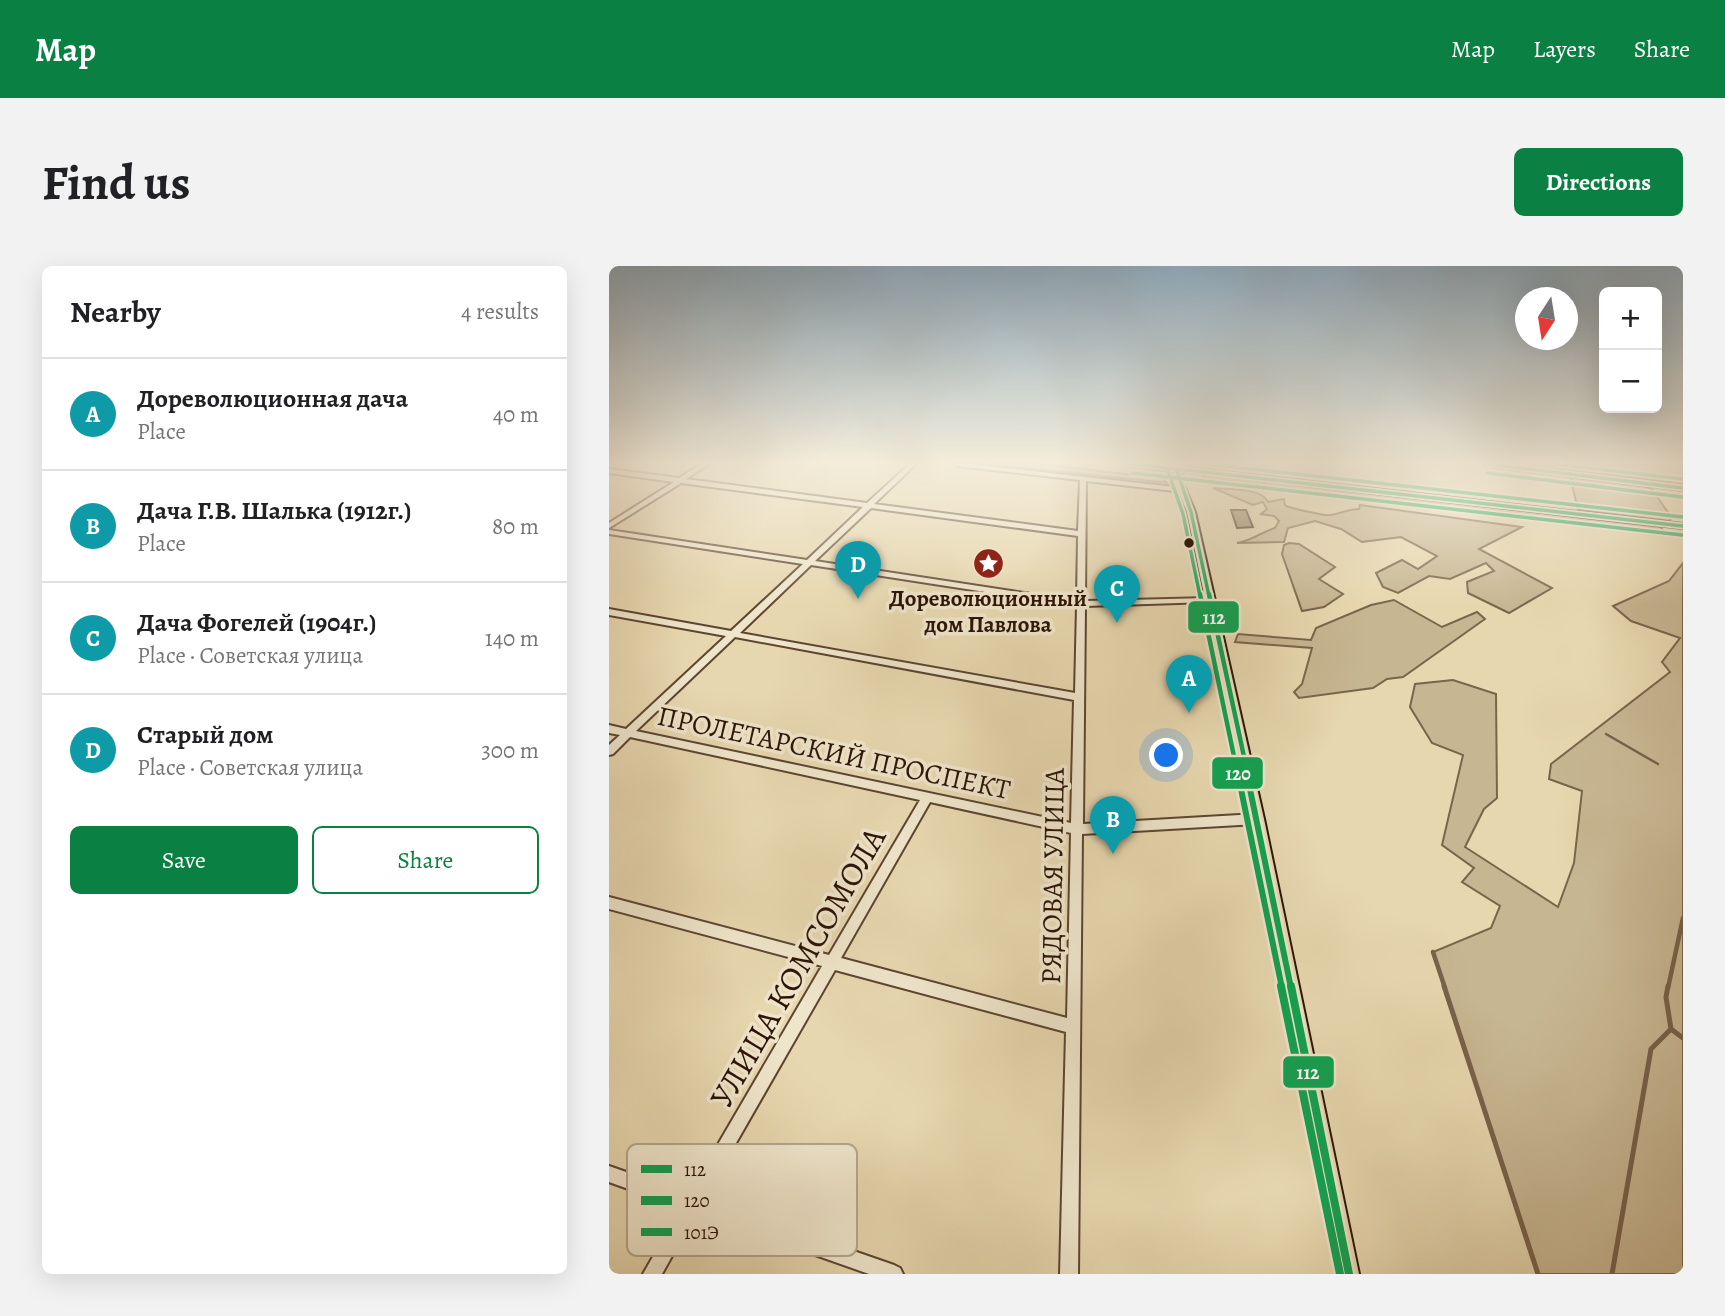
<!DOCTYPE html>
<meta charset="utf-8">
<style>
:root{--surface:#fff;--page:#f2f2f2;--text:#202124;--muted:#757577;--line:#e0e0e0;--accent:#0b8043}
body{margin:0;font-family:Alegreya,serif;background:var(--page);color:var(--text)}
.controls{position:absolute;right:21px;top:21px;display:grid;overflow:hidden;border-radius:10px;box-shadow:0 7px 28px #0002}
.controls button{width:63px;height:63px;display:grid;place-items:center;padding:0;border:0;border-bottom:2px solid var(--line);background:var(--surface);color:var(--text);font:35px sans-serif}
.compass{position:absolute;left:906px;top:21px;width:63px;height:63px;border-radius:50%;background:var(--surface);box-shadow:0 7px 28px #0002;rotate:192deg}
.you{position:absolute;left:558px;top:490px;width:24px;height:24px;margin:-18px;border:5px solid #fff;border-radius:50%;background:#1a73e8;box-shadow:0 0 0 10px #1a73e833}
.badge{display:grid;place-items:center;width:46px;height:46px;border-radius:50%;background:var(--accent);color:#fff;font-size:23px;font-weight:700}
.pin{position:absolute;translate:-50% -58px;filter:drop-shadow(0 2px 4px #0008)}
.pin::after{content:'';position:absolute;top:37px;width:24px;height:21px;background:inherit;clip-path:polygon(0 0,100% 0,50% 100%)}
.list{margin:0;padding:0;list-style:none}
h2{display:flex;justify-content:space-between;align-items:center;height:91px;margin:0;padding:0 28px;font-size:30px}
h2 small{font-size:23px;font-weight:400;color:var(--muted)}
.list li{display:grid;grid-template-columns:46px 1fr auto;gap:21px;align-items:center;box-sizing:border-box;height:112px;padding:0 28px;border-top:2px solid var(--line)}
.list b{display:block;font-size:26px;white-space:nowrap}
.list p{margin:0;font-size:23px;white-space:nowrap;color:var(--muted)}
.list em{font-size:23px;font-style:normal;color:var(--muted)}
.actions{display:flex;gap:14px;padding:21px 28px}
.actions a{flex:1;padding:16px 0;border:2px solid var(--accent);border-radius:10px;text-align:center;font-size:24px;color:var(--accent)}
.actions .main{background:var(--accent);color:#fff}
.map{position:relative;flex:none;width:1074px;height:1008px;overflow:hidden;border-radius:10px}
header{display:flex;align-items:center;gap:42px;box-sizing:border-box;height:98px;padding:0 35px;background:var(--accent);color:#fff}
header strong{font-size:33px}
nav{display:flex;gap:38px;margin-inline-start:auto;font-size:24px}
.intro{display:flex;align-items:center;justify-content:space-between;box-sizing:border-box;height:168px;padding:0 42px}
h1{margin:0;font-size:49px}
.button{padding:18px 32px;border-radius:10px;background:var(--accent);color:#fff;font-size:24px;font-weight:700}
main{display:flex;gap:42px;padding:0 42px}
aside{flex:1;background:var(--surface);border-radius:10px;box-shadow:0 7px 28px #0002}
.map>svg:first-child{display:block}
.green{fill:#c7b692;stroke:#7a654c;stroke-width:2}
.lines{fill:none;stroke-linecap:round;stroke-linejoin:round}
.stream-far2{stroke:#77614a;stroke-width:2.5}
.stream-far1{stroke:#77614a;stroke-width:4.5}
.stream{stroke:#77614a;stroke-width:5}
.building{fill:#8e795e;stroke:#2d1407;stroke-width:2}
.minor-casing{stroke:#5c4531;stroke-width:4}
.major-casing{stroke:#2d1407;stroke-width:4}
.minor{fill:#efe5cb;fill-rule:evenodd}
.major{fill:#e7d7af;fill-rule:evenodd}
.bus-1-far3-casing{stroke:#efe5cb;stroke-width:7}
.bus-1-far2-casing{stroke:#efe5cb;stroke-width:9}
.bus-1-far1-casing{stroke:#efe5cb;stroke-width:11}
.bus-1-casing{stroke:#efe5cb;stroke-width:13}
.bus-2-far3-casing{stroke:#efe5cb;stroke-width:7}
.bus-2-far2-casing{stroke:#efe5cb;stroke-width:9}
.bus-2-far1-casing{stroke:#efe5cb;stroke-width:11}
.bus-2-casing{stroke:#efe5cb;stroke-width:13}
.bus-3-casing{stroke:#efe5cb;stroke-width:7}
.bus-1-far3{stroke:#11a151;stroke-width:3.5}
.bus-1-far2{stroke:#11a151;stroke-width:4.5}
.bus-1-far1{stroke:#11a151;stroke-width:6}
.bus-1{stroke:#11a151;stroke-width:8}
.bus-2-far3{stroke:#11a151;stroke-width:3.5}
.bus-2-far2{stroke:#11a151;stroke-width:4.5}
.bus-2-far1{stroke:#11a151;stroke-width:6}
.bus-2{stroke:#11a151;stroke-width:8}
.bus-3{stroke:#11a151;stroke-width:3.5}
.bus-dot{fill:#2d1407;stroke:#efe5cb;stroke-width:2.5}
.labels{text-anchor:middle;stroke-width:7;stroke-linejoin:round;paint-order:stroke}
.far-poi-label{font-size:23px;font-weight:bold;fill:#2d1407;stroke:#efe5cb}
.street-label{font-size:28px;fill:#2d1407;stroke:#efe5cb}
.near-street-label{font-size:33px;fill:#2d1407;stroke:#efe5cb}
.key{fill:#efe5cb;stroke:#b5a690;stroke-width:2}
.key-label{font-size:19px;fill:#2d1407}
.line-badge{stroke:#efe5cb;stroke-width:2.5}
.badge-label{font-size:19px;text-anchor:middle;font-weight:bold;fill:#fff}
</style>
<header>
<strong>Map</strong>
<nav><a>Map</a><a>Layers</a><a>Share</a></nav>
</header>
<div class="intro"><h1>Find us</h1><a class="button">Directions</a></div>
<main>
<aside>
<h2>Nearby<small>4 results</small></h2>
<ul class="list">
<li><span class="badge" style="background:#0f9aa8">A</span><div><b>Дореволюционная дача</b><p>Place</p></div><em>40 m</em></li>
<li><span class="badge" style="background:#0f9aa8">B</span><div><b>Дача Г.В. Шалька (1912г.)</b><p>Place</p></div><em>80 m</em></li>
<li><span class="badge" style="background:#0f9aa8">C</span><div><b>Дача Фогелей (1904г.)</b><p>Place · Советская улица</p></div><em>140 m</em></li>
<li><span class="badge" style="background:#0f9aa8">D</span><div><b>Старый дом</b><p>Place · Советская улица</p></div><em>300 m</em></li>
</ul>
<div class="actions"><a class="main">Save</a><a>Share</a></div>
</aside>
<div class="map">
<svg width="1074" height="1008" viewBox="0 0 1074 1008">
<rect width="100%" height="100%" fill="#e7d7af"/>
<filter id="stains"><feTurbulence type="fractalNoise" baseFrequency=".00286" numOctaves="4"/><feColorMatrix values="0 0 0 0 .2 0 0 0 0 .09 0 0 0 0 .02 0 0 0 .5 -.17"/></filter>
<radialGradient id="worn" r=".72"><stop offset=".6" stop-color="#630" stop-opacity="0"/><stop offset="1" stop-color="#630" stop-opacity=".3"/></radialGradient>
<!-- green -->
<g class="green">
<path d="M382 198H430L543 211 554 213 558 217Z"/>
<path d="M922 198H1074V218Z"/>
<path d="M599 208 1052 261 1056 268 595 212 594 209Z"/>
<path d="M961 210 1031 219 1043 223 1062 251 1061 255 969 244Z"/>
<path d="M604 222C619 224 652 221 659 236L675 233 676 239C679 242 717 250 721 249 731 248 739 243 750 243L751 239 913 261 870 283 943 322 900 347 859 327 858 316 885 305 877 297 841 313 820 310 789 327 774 321 767 307 793 294 809 303 828 290 792 271 753 276 732 263 706 255 679 262 675 276 628 277C643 275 652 266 666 262L670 255 665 250 652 248 658 243 654 236 644 239Z"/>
<path d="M680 277 690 278 726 301 710 313 734 328 715 341 693 345 673 288 675 279Z"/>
<path d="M1074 297V1008H929L824 686 882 662 891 640 853 616 865 602 833 579 854 489 823 477 801 441 806 418 844 414 887 428 888 532 875 543 856 581 949 641 965 597 973 525 940 513 942 498 1061 406 1053 396 1071 372 1022 355 1004 340 1060 315Z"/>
<path d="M785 334 833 361 868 346 876 353 794 411 778 413 764 422 690 432 685 426 693 418 703 382 626 376 629 368 702 374 707 362 762 339Z"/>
</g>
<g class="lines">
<!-- stream-far2 -->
<path class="stream-far2" d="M997 468 1049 498"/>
<!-- stream-far1 -->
<g class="stream-far1">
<path d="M824 686 836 722"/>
<path d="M1059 722 1074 652"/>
</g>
<!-- stream -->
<g class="stream">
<path d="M835 720 929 1008"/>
<path d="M1059 720 1057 731 1062 763 1074 772"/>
<path d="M1003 1008 1042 783 1062 763"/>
</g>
</g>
<!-- building -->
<path class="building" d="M622 244H637L644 261 628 262Z"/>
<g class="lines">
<defs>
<path id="minor" d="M93 198H100L77 213 258 237 301 198H307L265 238 469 265 471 214 348 200 345 198H360L574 222 577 224 574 226 477 215 476 335 601 332 605 334 601 336 476 340 474 558 648 548 652 550 654 553 652 556 648 558 473 568 469 1008H451L457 766 226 704 95 933 285 999 291 1002 294 1008H260L87 947 53 1008H34L72 942 0 916V900L80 928 213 700 0 643V631L220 689 311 534 21 471 4 488 0 489V479L11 469 0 467V459L17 463 117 370 0 349V343L122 365 194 298 0 268V264L198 294 254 241 72 217 0 262V257L65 216 0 207V203L70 212ZM262 242 469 270 468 335 206 295ZM202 299 468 340 466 427 131 367ZM126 371 465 434 462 557 27 465ZM321 536 462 567 458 752 232 692Z"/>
<g id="major">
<path d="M521 198 563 200V198H569L570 201 1074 258V262L571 205 573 215 586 246 655 553 750 1008H730L641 553 578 246 565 215 564 205 524 200Z"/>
<path d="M875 198H893L1074 220V224L879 200Z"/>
</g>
</defs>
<!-- minor casing -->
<use href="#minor" class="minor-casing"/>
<!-- major casing -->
<use href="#major" class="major-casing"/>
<!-- minor -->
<use href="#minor" class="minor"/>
<!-- major -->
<use href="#major" class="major"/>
<defs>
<g id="bus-1-far3">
<path d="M524 198 1074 260"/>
<path d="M879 198 1074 222"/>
<path d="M567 202 582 246 600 330"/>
</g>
<path id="bus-1-far2" d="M600 328 637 500"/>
<path id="bus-1-far1" d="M636 499 682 722"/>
<path id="bus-1" d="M682 720 740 1008"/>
<g id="bus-2-far3">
<path d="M559 205 574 248 591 330"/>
<path d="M523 207 1073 269"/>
<path d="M878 207 1073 231"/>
</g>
<path id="bus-2-far2" d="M591 328 627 500"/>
<path id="bus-2-far1" d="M627 499 673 722"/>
<path id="bus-2" d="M672 720 731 1008"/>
<g id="bus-3">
<path d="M598 198 1074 251"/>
<path d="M947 198 1074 213"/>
</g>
</defs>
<!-- bus-1-far3 casing -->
<use href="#bus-1-far3" class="bus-1-far3-casing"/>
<!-- bus-1-far2 casing -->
<use href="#bus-1-far2" class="bus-1-far2-casing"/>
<!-- bus-1-far1 casing -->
<use href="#bus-1-far1" class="bus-1-far1-casing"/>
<!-- bus-1 casing -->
<use href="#bus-1" class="bus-1-casing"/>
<!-- bus-2-far3 casing -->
<use href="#bus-2-far3" class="bus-2-far3-casing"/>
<!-- bus-2-far2 casing -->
<use href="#bus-2-far2" class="bus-2-far2-casing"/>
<!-- bus-2-far1 casing -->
<use href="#bus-2-far1" class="bus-2-far1-casing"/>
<!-- bus-2 casing -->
<use href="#bus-2" class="bus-2-casing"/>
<!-- bus-3 casing -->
<use href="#bus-3" class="bus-3-casing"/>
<!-- bus-1-far3 -->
<use href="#bus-1-far3" class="bus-1-far3"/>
<!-- bus-1-far2 -->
<use href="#bus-1-far2" class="bus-1-far2"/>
<!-- bus-1-far1 -->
<use href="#bus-1-far1" class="bus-1-far1"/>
<!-- bus-1 -->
<use href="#bus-1" class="bus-1"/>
<!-- bus-2-far3 -->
<use href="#bus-2-far3" class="bus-2-far3"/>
<!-- bus-2-far2 -->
<use href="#bus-2-far2" class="bus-2-far2"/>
<!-- bus-2-far1 -->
<use href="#bus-2-far1" class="bus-2-far1"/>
<!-- bus-2 -->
<use href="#bus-2" class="bus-2"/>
<!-- bus-3 -->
<use href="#bus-3" class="bus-3"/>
</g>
<!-- sky -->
<linearGradient id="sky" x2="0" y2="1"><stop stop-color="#8ea8ba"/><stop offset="0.58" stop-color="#f4eddb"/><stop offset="1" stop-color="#f4eddb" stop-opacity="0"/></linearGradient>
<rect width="1074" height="339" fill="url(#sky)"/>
<!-- icons -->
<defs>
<symbol id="sight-disc" viewBox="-11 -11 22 22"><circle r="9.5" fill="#8f2418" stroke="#efe5cb"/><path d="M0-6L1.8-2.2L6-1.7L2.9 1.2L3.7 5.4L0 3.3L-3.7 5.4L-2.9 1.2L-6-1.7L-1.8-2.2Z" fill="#fff"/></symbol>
</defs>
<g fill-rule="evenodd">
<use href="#sight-disc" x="362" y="280" width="35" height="35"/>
</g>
<!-- markers -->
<circle class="bus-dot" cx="580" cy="277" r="6"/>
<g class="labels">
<!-- far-poi labels -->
<g class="far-poi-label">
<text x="379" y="340">Дореволюционный<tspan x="379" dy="26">дом Павлова</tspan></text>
</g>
<!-- street labels -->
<g class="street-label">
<text transform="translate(225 486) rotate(12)" y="10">ПРОЛЕТАРСКИЙ ПРОСПЕКТ</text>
<text transform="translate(443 610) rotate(-89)" y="10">РЯДОВАЯ УЛИЦА</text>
</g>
<!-- near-street labels -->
<g class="near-street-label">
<text transform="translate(188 701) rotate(-60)" y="12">УЛИЦА КОМСОМОЛА</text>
</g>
</g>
<!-- legend -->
<rect x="18" y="878" width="230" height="112" rx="10" class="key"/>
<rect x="32" y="899" width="31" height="8" fill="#11a151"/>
<rect x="32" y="930" width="31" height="9" fill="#11a151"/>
<rect x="32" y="962" width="31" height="8" fill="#11a151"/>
<g class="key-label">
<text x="75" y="910">112</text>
<text x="75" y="941">120</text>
<text x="75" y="973">101Э</text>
</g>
<g class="line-badge">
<rect x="578" y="334" width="53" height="34" rx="7" fill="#11a151"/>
<rect x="602" y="490" width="53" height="34" rx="7" fill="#11a151"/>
<rect x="673" y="789" width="53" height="34" rx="7" fill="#11a151"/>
</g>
<g class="badge-label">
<text x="605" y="358">112</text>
<text x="629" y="514">120</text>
<text x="699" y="813">112</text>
</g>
<rect width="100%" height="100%" filter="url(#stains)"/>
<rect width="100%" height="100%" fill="url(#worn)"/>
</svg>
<div class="controls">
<button>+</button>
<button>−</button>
</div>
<svg class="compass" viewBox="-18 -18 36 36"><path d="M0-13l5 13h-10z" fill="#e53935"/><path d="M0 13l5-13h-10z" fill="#757577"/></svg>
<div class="you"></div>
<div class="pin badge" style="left:580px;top:447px;background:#0f9aa8">A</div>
<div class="pin badge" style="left:504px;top:588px;background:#0f9aa8">B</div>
<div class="pin badge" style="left:508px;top:357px;background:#0f9aa8">C</div>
<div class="pin badge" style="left:249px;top:333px;background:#0f9aa8">D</div>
</div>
</main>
